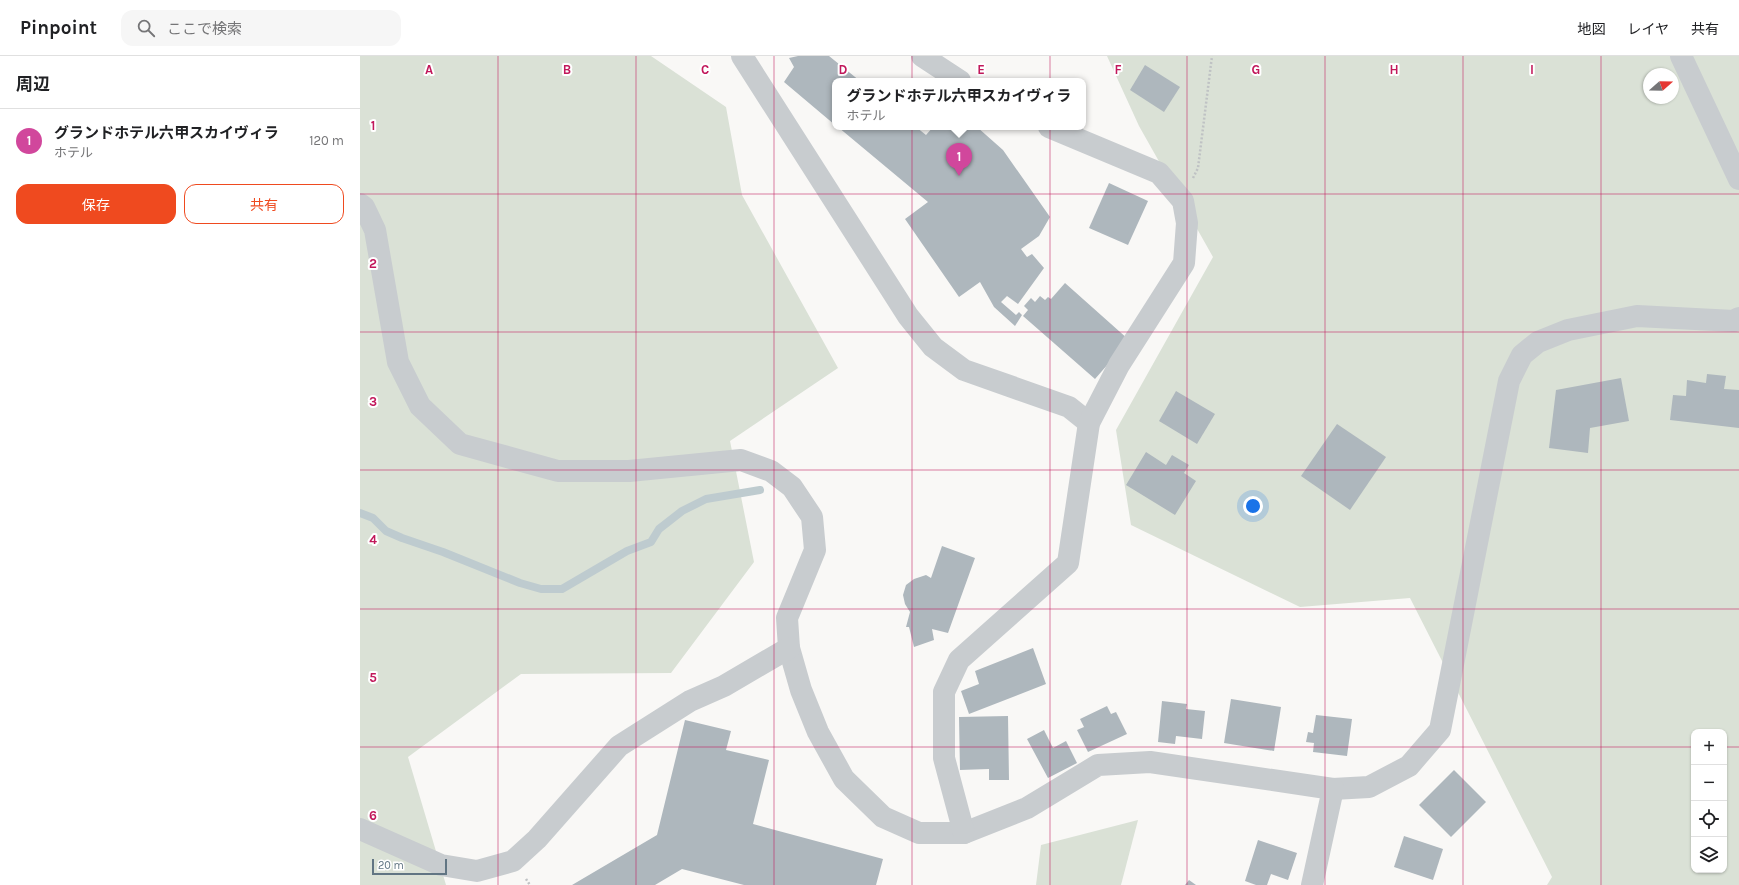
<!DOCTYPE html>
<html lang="ja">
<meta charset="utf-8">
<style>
:root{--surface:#fff;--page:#f6f6f6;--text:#202124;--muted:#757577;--line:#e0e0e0;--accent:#ef4a1f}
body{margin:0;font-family:Karla,"Noto Sans JP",sans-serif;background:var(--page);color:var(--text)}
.controls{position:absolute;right:12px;bottom:12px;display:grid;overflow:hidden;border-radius:8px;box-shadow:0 1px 3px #0004}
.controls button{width:36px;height:36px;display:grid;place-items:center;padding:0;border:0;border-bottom:1px solid var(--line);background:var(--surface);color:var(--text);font:20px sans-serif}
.compass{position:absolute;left:1283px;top:12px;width:36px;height:36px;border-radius:50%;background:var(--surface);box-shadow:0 1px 3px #0004;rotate:70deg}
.scale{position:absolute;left:12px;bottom:10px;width:75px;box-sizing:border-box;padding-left:4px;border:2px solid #617583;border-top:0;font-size:11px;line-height:14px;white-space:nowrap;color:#617583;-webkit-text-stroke:3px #fff;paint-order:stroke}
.you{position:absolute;left:893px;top:450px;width:14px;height:14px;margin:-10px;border:3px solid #fff;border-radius:50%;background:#1a73e8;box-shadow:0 0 0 6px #1a73e833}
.badge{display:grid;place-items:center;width:26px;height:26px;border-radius:50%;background:var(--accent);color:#fff;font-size:13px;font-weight:700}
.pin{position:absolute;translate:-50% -33px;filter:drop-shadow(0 1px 2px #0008)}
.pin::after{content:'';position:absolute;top:21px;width:14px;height:12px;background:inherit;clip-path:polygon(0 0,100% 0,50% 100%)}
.popup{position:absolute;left:472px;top:22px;width:254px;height:52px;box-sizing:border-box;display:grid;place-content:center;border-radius:8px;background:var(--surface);filter:drop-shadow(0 1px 3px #0005);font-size:13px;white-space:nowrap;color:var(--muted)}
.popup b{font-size:15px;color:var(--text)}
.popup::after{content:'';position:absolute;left:50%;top:100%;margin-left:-8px;border:8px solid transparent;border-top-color:var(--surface)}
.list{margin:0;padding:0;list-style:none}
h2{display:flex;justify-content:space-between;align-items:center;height:52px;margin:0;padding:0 16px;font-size:17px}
h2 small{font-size:13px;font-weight:400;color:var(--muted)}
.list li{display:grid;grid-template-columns:26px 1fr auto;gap:12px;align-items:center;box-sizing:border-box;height:64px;padding:0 16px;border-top:1px solid var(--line)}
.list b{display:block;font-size:15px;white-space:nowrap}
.list p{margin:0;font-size:13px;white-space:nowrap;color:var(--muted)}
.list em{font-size:13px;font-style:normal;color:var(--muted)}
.actions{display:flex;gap:8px;padding:12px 16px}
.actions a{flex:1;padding:9px 0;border:1px solid var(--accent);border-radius:12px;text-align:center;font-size:14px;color:var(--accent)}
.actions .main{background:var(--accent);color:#fff}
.icon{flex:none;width:22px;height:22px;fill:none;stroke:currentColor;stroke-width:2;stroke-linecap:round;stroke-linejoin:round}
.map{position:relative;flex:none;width:1379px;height:829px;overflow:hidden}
header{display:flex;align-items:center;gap:24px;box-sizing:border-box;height:56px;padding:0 20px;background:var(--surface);border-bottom:1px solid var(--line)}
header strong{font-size:19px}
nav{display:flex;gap:22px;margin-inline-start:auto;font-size:14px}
.search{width:280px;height:36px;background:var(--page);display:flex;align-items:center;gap:10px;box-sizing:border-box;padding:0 14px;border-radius:12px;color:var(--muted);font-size:15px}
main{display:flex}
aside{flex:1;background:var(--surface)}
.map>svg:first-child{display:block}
.green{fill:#dae1d6;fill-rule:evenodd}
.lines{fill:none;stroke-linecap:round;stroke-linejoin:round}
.stream{stroke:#becbcf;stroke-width:8}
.building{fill:#aeb7bd}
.path{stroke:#bfc2c4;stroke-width:2.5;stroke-dasharray:2 2;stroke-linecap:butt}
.minor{stroke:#c8cccf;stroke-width:22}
.grid{fill:none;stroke:#c2185b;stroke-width:1;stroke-opacity:0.55}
.grid-label{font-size:13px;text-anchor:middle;font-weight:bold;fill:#c2185b;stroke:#fff;stroke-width:4;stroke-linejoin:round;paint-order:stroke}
</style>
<header>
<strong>Pinpoint</strong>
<div class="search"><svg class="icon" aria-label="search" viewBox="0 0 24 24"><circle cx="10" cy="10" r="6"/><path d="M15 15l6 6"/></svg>ここで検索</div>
<nav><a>地図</a><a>レイヤ</a><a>共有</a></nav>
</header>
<main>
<aside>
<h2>周辺<small></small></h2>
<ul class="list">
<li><span class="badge" style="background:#d1479c">1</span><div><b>グランドホテル六甲スカイヴィラ</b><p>ホテル</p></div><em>120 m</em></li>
</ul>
<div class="actions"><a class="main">保存</a><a>共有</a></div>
</aside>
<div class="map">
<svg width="1379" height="829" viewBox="0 0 1379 829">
<rect width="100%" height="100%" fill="#f9f8f6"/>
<!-- green -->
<g class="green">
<path d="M0 0H291L366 51 382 139 478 312 370 385 394 506 311 617 161 618 48 701 86 829H0Z"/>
<path d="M747 0H1379V829H1187L1192 821 1050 542 940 551 771 469 756 374 853 201 779 70ZM1289 18H1313V42H1289ZM1334 676H1364V814H1334Z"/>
<path d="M778 764 761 829H676L681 789Z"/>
</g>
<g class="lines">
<!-- stream -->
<path class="stream" d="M0 457 13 462 26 475 42 482 83 496 160 527 181 533H202L267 495 291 486 299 473 322 455 346 443 400 434"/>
</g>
<!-- building -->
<g class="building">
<path d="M438 0H469L500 25H475V69L424 26 434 11 429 2Z"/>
<path d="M785 9 820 31 804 56 770 34Z"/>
<path d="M478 71H556L566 79 573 71H617L643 94 690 161 679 180 661 193 667 201 672 198 684 212 658 248 647 240 641 246 656 259 659 256 662 259 655 270 634 251 620 226 599 241 545 163 568 146Z"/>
<path d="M749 127 788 145 768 189 729 172Z"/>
<path d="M705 227 769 284 735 323 663 260 668 254 664 250 671 242 675 246 680 240 685 244 688 241 691 243Z"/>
<path d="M1347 318 1366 320 1364 333 1379 334V372L1310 364 1313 339 1326 340 1327 324 1346 327Z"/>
<path d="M1261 322 1269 365 1230 372 1228 397 1189 392 1196 334Z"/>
<path d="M816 335 855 358 837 388 799 365Z"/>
<path d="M977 368 1026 401 990 454 941 420Z"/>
<path d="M786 396 806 409 812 399 829 409 824 417 836 425 815 459 766 429Z"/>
<path d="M582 490 615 502 588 577 572 573 574 584 554 591 549 571H546L550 556 545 548 543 539 546 529 554 523 566 519 571 522Z"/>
<path d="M673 592 686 628 609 658 601 635 619 628 615 615Z"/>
<path d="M871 643 921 651 914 695 864 687Z"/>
<path d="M802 645 827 648 826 653 845 655 842 683 816 680 815 688 798 686Z"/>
<path d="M747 650 751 658 756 656 767 678 728 696 717 674 724 671 720 663Z"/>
<path d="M956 659 992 663 987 700 953 696 954 687 946 686 948 676 953 677Z"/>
<path d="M648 660 649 724H629V713L600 714 599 661Z"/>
<path d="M325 664 371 675 366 694 409 704 393 768 523 803 516 829H384L322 813 295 829H212L297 779Z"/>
<path d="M684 674 693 692 706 685 717 707 688 722 667 683Z"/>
<path d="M1094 714 1126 746 1091 781 1059 749Z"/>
<path d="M1044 780 1083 793 1073 824 1034 811Z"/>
<path d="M898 784 937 797 928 824 911 818 907 829H896L885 825Z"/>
<path d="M829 824 836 829H825Z"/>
</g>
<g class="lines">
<!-- path -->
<g class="path">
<path d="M833 122 838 112 852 0"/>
<path d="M166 823 170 829"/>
</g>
<!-- minor -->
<g class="minor">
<path d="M382 0 548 260 573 291 604 314 709 351 729 367"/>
<path d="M562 0 600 25"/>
<path d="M1321 0 1379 123"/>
<path d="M0 148 4 151 15 174 38 306 60 350 100 388 198 415H269L381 404 411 415 432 431 452 461 455 494 427 562 429 592 441 634 458 676 484 723 523 761 559 777H604L667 752 738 709 790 706 973 733 1009 731 1049 710 1080 674 1149 325 1162 299 1178 286 1208 274 1277 260 1374 265 1379 262"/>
<path d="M0 773 81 809 117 815 153 805 177 783 259 690 330 645 364 630 429 592"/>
<path d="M604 777 584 702V636L599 604 708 507 729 367 759 309 824 207 827 167 823 145 799 117 689 71"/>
<path d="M952 829 973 733"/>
</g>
</g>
<!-- grid -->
<path class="grid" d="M138 0V829M276 0V829M414 0V829M552 0V829M690 0V829M827 0V829M965 0V829M1103 0V829M1241 0V829M0 138H1379M0 276H1379M0 414H1379M0 553H1379M0 691H1334M1364 691H1379"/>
<g class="grid-label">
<text x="69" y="18">A</text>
<text x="207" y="18">B</text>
<text x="345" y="18">C</text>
<text x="483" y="18">D</text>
<text x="621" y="18">E</text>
<text x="758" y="18">F</text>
<text x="896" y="18">G</text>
<text x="1034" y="18">H</text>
<text x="1172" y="18">I</text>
<text x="13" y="74">1</text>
<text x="13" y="212">2</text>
<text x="13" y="350">3</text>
<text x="13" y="488">4</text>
<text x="13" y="626">5</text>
<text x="13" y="764">6</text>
</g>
</svg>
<div class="controls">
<button>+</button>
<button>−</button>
<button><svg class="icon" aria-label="locate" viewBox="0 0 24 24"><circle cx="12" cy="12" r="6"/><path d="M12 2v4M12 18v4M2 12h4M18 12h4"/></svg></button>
<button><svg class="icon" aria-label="layers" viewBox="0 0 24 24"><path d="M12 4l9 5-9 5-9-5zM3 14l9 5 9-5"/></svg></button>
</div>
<svg class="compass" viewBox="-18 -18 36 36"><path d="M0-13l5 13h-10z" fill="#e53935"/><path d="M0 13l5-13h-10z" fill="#757577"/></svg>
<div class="scale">20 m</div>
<div class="you"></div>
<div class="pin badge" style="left:599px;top:120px;background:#d1479c">1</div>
<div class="popup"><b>グランドホテル六甲スカイヴィラ</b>ホテル</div>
</div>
</main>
